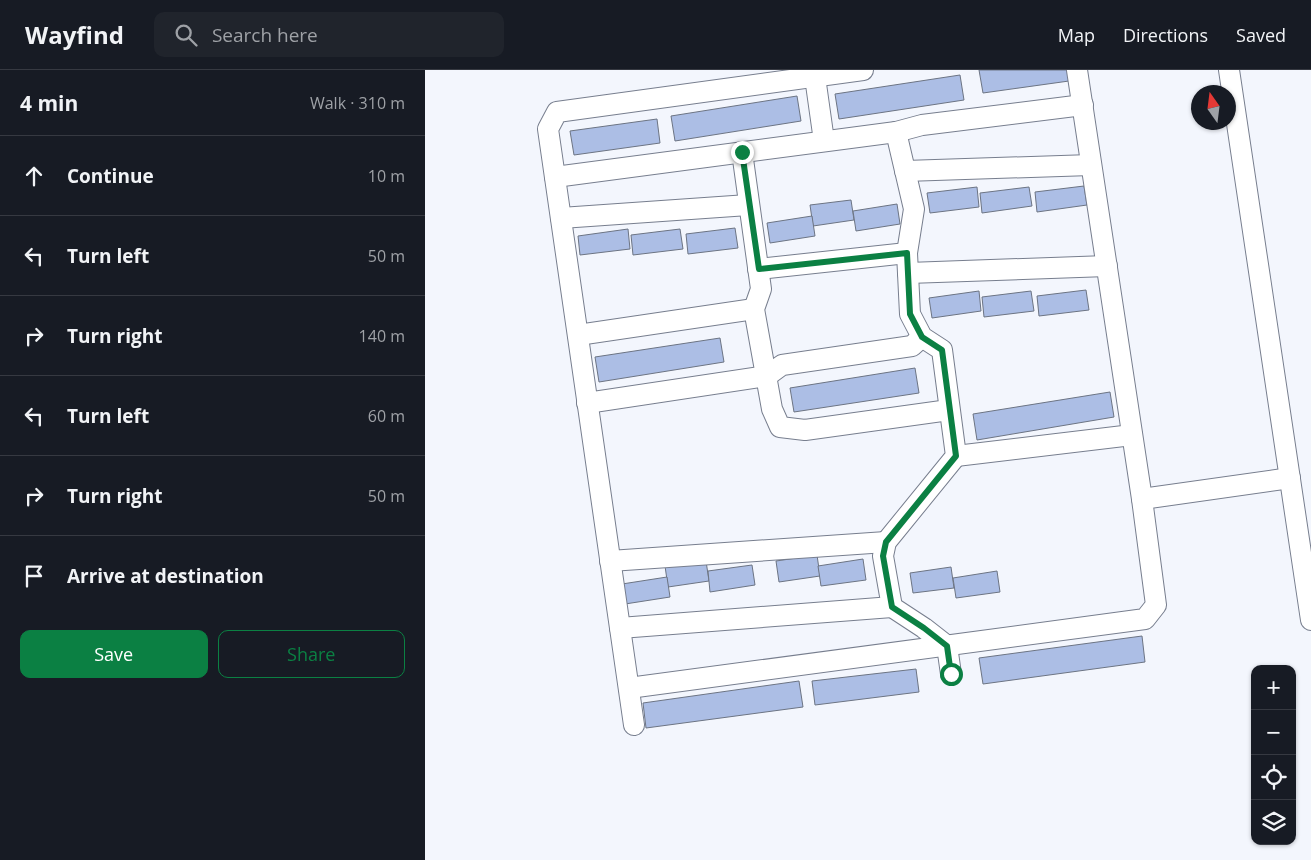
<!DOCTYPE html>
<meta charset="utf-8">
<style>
:root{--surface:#171b24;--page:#20242c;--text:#f1f3f6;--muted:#9ea1a6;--line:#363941;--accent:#0b8043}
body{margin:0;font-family:"Open Sans",sans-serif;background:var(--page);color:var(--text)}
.controls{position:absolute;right:15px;bottom:15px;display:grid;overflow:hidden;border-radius:10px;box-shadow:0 1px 4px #0004}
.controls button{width:45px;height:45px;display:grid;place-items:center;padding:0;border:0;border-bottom:1px solid var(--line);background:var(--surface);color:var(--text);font:25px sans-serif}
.compass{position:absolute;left:766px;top:15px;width:45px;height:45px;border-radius:50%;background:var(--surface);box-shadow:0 1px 4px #0004;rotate:346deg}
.stop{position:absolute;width:15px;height:15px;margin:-11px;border:4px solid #0b8043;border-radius:50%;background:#fff}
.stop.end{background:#0b8043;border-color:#fff;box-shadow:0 1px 5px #0008}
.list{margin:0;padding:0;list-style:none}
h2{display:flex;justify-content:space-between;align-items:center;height:65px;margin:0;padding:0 20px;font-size:21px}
h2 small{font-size:16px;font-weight:400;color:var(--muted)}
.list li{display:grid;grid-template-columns:32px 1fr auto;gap:15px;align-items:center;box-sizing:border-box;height:80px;padding:0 20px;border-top:1px solid var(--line)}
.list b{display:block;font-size:19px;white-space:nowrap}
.list em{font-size:16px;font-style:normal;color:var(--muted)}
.actions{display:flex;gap:10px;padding:15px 20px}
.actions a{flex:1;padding:11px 0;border:1px solid var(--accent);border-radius:10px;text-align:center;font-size:18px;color:var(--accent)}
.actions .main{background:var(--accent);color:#fff}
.icon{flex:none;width:28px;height:28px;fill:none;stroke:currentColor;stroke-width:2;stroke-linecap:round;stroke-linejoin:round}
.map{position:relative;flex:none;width:886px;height:790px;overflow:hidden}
header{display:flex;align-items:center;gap:30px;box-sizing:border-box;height:70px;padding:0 25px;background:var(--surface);border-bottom:1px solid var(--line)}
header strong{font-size:24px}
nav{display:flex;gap:28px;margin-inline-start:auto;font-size:18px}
.search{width:350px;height:45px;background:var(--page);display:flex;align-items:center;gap:12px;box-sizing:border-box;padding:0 18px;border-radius:10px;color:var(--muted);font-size:19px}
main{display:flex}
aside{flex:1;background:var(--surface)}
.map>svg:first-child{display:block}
.building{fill:#acbee5;stroke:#6c7483}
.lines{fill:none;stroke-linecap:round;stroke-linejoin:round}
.minor-casing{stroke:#777e8e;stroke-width:22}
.minor{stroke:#fff;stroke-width:20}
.route{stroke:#0b8043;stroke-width:6}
</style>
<header>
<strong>Wayfind</strong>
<div class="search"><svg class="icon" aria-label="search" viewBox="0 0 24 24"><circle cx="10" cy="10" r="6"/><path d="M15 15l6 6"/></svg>Search here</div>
<nav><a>Map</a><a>Directions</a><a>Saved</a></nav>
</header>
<main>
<aside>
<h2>4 min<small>Walk · 310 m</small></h2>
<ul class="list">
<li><svg class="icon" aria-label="ahead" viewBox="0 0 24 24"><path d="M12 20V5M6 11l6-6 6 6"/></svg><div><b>Continue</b></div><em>10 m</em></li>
<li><svg class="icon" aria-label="left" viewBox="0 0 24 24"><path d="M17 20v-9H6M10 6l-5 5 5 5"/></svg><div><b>Turn left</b></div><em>50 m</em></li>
<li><svg class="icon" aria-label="right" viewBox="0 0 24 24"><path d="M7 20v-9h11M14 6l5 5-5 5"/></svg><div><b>Turn right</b></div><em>140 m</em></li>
<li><svg class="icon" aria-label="left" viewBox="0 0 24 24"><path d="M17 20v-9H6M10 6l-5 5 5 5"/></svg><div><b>Turn left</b></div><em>60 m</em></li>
<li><svg class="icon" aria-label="right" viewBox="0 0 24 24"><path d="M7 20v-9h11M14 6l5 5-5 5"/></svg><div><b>Turn right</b></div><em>50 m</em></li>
<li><svg class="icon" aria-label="arrive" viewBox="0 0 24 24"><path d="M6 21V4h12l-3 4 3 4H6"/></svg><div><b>Arrive at destination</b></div></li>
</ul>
<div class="actions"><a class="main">Save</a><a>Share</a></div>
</aside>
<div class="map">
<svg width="886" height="790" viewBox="0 0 886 790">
<rect width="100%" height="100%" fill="#f3f6fd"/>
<!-- building -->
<g class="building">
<path d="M554 0H643L644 11 558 23Z"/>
<path d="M535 5 539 30 414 49 410 24Z"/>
<path d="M372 26 376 51 250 71 246 46Z"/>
<path d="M232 49 235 73 149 85 145 61Z"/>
<path d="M659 116 662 135 612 142 610 122Z"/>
<path d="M552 117 554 137 505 143 502 123Z"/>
<path d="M604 117 607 136 557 143 555 123Z"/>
<path d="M426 130 429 150 388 156 385 135Z"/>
<path d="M472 134 475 154 431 161 428 141Z"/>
<path d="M387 146 390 166 345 173 342 153Z"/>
<path d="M310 158 313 178 263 184 261 164Z"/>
<path d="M203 159 205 179 155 185 153 166Z"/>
<path d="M255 159 258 179 208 185 206 165Z"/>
<path d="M661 220 664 240 614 246 612 226Z"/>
<path d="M554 221 556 241 507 248 504 228Z"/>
<path d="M606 221 609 241 559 247 557 227Z"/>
<path d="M295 268 299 292 174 312 170 287Z"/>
<path d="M490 298 494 323 369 342 365 318Z"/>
<path d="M685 322 689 347 552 370 548 344Z"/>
<path d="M392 485 395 506 354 512 351 491Z"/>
<path d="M438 489 441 510 396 516 393 496Z"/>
<path d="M281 491 284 511 243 517 240 496Z"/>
<path d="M327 495 330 515 285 522 283 501Z"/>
<path d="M526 497 529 518 488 523 485 503Z"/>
<path d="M572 501 575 522 531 528 528 508Z"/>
<path d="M242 507 245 527 200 534 197 514Z"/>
<path d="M717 566 720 592 558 614 554 588Z"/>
<path d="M491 599 494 622 390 635 387 611Z"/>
<path d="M374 611 378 637 221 658 218 633Z"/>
</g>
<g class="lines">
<defs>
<g id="minor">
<path d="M804 0 886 550"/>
<path d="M390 7 399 71"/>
<path d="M471 62 489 139 482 183 485 244 497 267 517 280 531 386 461 472 458 486 467 537 499 558 522 576 526 604"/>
<path d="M317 82 336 219 329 239 347 339 355 357 380 360 524 340"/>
<path d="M480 101 666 95"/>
<path d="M130 107 471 62 497 55 658 35"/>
<path d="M136 148 323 135"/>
<path d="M333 199 482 183"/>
<path d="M483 203 682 196"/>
<path d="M153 265 329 239"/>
<path d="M162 333 342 306 357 295 487 276 497 267"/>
<path d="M531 386 707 365"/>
<path d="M717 429 865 408"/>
<path d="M185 491 461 472"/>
<path d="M195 558 467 537"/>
<path d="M204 618 720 549 731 535 717 429 652 0"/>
<path d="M209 655 123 59 132 42 438 0"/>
</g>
</defs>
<!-- minor casing -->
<use href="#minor" class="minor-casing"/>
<!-- minor -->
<use href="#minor" class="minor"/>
</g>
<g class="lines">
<!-- route -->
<path class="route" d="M317 82 334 199 482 183 485 244 497 267 517 280 531 386 461 472 458 486 467 537 499 558 522 576 526 604"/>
</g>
</svg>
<div class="controls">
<button>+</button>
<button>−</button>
<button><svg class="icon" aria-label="locate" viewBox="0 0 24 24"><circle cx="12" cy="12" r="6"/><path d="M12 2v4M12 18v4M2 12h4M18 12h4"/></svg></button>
<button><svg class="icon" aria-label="layers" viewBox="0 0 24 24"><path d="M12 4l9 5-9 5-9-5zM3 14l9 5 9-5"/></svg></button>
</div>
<svg class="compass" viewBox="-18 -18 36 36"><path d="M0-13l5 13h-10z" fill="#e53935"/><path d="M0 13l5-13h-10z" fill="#9ea1a6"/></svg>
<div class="stop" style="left:526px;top:604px"></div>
<div class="stop end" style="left:317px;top:82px"></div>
</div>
</main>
